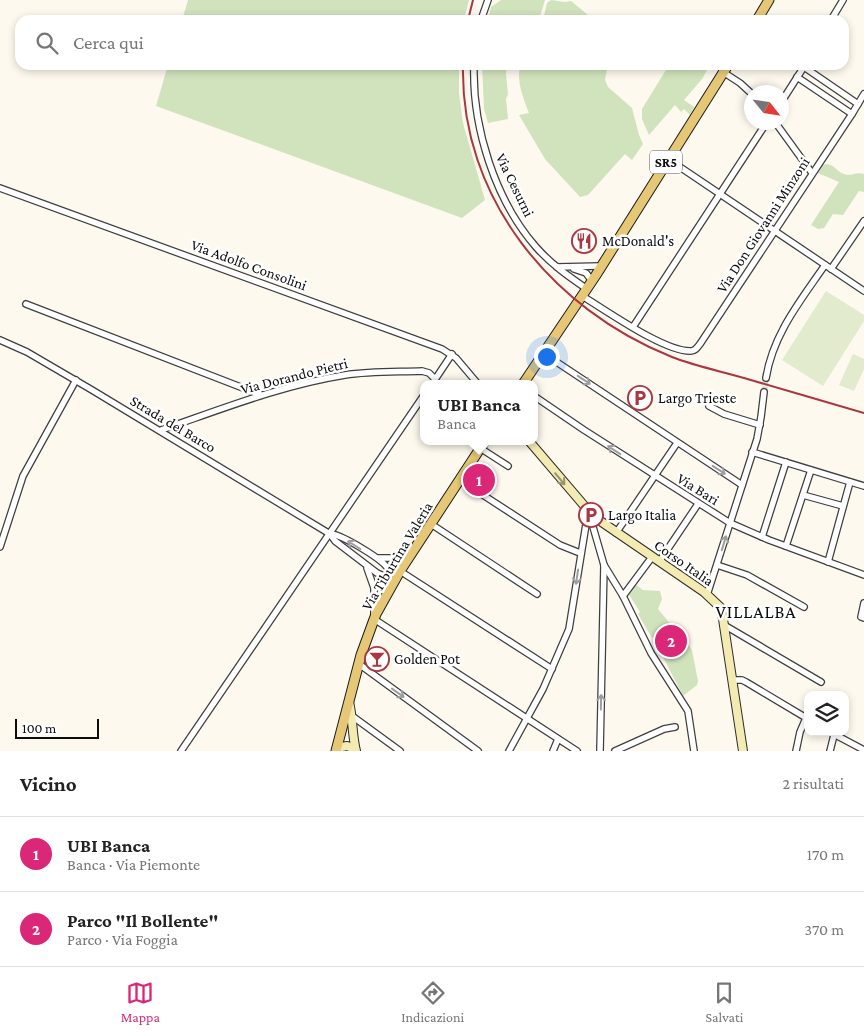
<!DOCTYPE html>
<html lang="it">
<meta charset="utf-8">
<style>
:root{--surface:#fff;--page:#f2f2f2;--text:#222;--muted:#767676;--line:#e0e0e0;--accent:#db2777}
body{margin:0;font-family:"Crimson Pro",serif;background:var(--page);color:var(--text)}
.controls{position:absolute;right:15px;bottom:15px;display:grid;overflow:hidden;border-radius:10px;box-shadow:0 2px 8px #0003}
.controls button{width:45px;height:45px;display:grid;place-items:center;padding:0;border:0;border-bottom:1px solid var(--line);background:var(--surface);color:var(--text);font:25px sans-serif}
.compass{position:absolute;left:744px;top:85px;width:45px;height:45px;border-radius:50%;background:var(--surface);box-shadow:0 2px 8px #0003;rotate:120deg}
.scale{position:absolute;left:15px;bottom:12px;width:84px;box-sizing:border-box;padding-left:5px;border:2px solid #0c0c0c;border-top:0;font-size:14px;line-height:18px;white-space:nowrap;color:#0c0c0c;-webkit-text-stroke:4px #fff;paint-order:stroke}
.you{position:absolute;left:546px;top:356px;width:18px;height:18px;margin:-12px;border:4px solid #fff;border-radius:50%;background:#1a73e8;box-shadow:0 0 0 8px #1a73e833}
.badge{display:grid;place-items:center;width:32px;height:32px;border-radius:50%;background:var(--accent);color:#fff;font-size:16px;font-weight:700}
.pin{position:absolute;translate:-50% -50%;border:2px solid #fff;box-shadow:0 1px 5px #0006}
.popup{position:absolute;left:420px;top:380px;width:118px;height:65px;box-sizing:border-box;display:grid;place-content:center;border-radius:10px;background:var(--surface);filter:drop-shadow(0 1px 4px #0005);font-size:16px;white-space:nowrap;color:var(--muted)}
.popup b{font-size:19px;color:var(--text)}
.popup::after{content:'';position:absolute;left:50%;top:100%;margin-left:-10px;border:10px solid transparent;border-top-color:var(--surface)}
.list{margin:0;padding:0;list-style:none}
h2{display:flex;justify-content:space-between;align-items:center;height:65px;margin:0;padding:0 20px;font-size:21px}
h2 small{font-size:16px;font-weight:400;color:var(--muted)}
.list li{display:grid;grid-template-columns:32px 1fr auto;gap:15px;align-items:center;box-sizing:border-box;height:75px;padding:0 20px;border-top:1px solid var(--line)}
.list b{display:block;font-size:19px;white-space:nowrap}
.list p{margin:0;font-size:16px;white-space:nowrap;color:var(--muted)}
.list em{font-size:16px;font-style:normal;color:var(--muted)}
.icon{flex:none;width:28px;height:28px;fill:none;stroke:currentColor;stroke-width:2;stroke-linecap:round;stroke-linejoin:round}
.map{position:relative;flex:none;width:864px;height:751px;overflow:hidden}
.search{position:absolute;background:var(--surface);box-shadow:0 2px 8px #0003;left:15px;right:15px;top:15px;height:55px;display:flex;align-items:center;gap:12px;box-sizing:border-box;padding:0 18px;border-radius:15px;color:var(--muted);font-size:19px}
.sheet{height:215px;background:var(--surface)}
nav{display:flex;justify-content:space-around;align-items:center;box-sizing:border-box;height:70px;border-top:1px solid var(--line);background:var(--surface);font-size:14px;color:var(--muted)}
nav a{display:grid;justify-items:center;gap:2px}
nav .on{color:var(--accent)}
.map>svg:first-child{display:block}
.green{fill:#d1e3bc}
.pitch{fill:#e2ebcd}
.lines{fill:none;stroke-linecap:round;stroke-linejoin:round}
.street-tunnel{stroke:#d9d5cc;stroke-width:5.5;stroke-dasharray:5.5 3;stroke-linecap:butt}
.street-casing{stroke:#3f3f3f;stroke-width:8}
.secondary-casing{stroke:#2e2e2e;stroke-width:10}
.primary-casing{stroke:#1d1d1d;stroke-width:11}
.street{stroke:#fff;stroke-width:5.5}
.secondary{stroke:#f4ebb2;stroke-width:8}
.primary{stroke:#e6c775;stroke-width:9}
.rail{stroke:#aa3740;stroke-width:2}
.oneway{stroke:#9e9e9e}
.oneway2{stroke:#979270}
.labels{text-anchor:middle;stroke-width:5;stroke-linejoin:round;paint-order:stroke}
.shield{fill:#fff;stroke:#555;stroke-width:1}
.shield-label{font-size:14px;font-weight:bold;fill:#0c0c0c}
.street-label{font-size:15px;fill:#0c0c0c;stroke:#fff}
.poi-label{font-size:15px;fill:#0c0c0c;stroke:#fff;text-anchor:start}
.quarter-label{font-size:18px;letter-spacing:1px;fill:#0c0c0c;stroke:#fff}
</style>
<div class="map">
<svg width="864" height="751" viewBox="0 0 864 751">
<rect width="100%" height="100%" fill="#fdf9ee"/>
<!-- green -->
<g class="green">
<path d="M188 0H469L464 20H182Z"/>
<path d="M501 0H545L539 20H488L491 7Z"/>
<path d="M551 0 565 2 571 1 594 20H543L547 3Z"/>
<path d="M168 65H459V93L463 123 485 200 462 218 156 106Z"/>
<path d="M482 65H507L506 74 508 94 506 99 508 119 488 123 484 109Z"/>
<path d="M521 65H608L605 80 608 87 632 108 639 135 643 144 632 160 625 154 588 195 580 197 545 159 519 115 529 113C524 99 515 79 521 65Z"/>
<path d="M669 65H710L702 79 684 100 694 107 690 115 684 109 681 112 675 105 649 135 642 119V109Z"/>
<path d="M827 164C835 165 837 172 844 174 851 177 856 171 864 174V192L859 191 843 215 833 214 824 228 818 229 811 225 839 182 818 173 823 165Z"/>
<path d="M635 584 643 590 660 591 662 599 658 609 682 638 688 643 692 650 698 681 697 685 683 696 660 651 663 649 655 636 652 638 638 614 640 612 628 593Z"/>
</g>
<!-- pitch -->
<g class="pitch">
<path d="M826 291 864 315V321L823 386 782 360Z"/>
<path d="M853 354 864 359V369L854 391 839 385Z"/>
</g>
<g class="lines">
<!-- street-tunnel -->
<path class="street-tunnel" d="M764 392 766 378"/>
<defs>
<g id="street">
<path d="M481 20 488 0"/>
<path d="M831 20 843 0"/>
<path d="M474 65C472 127 495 200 536 247 551 264 568 276 587 289"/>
<path d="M723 72 740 83 752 94"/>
<path d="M797 77 852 114 858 104 804 67"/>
<path d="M782 101 805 65"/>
<path d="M858 104 864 94"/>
<path d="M775 122 812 173"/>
<path d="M668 159 864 291"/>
<path d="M0 188 442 349 456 358 478 384"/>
<path d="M557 267 601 266"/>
<path d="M574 269 586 273 592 281"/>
<path d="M831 269 864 221"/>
<path d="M582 296C606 310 664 352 691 351 695 351 697 348 700 344L852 114"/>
<path d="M26 304 261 395"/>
<path d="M633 327 767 122"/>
<path d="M0 340 27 352 92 390 330 534 335 541 377 573 388 578 395 579"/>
<path d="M543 353 742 485"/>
<path d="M766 378C773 334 801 300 825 265"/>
<path d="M432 384 452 354"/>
<path d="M534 396 584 430 730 523 769 540 864 575"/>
<path d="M709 406 724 414 760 425"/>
<path d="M161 430C222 409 282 385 345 375 370 371 397 372 422 371L429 373 435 379"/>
<path d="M480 448 508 466"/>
<path d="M752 452 864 486"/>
<path d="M460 480 560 545 580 553"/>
<path d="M803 495 843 506"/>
<path d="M589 513 604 565 600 751"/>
<path d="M431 524 537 594"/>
<path d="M616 533 677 443"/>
<path d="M330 534C341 534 378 557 386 566 390 570 393 574 395 579"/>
<path d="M762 537 786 462"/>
<path d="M786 546 811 470"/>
<path d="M0 547 23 476 76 380"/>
<path d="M379 558H393L412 549"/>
<path d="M659 562 698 504"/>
<path d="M828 562 850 482"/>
<path d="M604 565 623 596 651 653 688 711 694 751"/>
<path d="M717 565 747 575 804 607"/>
<path d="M367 568 374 588V619L577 751"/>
<path d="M400 571 552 669"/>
<path d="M707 595 757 439 761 417 764 392"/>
<path d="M623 596 652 557"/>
<path d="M864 603 861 617 864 618"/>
<path d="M724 625 821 682"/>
<path d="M359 664 478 751"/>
<path d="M732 680H742L746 682 808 719"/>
<path d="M352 716 400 751"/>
<path d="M830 732 864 750"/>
<path d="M181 751 424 395"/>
<path d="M509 751 543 689 569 629 588 512"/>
<path d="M553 751 558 739"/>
<path d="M615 751 664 729 675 727"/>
<path d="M796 751 800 732 806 718"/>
<path d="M830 751 834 735"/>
</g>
<g id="secondary">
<path d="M529 441 593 516 704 592 720 607 723 619 743 751"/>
<path d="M349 702C353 718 352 735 356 751"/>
<path d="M337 748 347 746 355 749"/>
</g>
<g id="primary">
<path d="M757 20 769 0"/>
<path d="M523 384 596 275 728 65"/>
<path d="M336 751 361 655 376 614 400 571 485 441"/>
</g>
</defs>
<!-- street casing -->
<use href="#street" class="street-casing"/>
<!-- secondary casing -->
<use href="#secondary" class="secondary-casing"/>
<!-- primary casing -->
<use href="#primary" class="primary-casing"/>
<!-- street -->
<use href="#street" class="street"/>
<!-- secondary -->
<use href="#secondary" class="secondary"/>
<!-- primary -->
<use href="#primary" class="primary"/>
<!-- rail -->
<g class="rail">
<path d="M468 20 473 0"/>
<path d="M463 65C460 198 552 309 672 357 695 366 720 371 744 378 784 390 824 401 864 413"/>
</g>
</g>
<!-- one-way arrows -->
<defs><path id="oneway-shaft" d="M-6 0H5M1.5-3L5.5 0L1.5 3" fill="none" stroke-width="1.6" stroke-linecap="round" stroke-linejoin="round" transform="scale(1.25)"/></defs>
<g class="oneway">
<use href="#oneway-shaft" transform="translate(584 380) rotate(33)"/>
<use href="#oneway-shaft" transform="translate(614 450) rotate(-147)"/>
<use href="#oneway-shaft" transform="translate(719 470) rotate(33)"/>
<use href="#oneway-shaft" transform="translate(724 543) rotate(-73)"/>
<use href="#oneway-shaft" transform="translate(354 545) rotate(-148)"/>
<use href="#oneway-shaft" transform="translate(577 577) rotate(98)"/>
<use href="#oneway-shaft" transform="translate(398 693) rotate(36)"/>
<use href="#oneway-shaft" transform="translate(601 702) rotate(-89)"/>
</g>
<use class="oneway2" href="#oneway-shaft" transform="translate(560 479) rotate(50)"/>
<!-- icons -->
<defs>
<symbol id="restaurant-ring" viewBox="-11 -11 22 22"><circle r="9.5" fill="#fff" stroke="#aa3740" stroke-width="1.5"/><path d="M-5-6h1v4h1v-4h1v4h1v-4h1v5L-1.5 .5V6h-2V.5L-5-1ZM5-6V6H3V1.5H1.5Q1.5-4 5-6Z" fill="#aa3740"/></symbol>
<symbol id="parking-ring" viewBox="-11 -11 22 22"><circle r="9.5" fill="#fff" stroke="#aa3740" stroke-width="1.5"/><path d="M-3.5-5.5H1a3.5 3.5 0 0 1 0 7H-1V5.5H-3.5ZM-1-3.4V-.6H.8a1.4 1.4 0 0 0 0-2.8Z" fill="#aa3740"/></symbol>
<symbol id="bar-ring" viewBox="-11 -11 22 22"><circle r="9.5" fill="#fff" stroke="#aa3740" stroke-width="1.5"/><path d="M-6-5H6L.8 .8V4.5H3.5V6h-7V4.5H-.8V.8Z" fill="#aa3740"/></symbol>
</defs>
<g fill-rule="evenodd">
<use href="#restaurant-ring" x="570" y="227" width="28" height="28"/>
<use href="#parking-ring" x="626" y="384" width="28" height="28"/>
<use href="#parking-ring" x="577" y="501" width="28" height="28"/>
<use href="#bar-ring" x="363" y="645" width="28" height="28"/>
</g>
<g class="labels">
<!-- shield labels -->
<rect class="shield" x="650" y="150.5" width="32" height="23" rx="4"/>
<g class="shield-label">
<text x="666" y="167">SR5</text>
</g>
<!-- street labels -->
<g class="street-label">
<text transform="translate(515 185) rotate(64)" y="5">Via Cesurni</text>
<text transform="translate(763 225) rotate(-57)" y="5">Via Don Giovanni Minzoni</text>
<text transform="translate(249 265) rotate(20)" y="5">Via Adolfo Consolini</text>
<text transform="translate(294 376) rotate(-14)" y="5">Via Dorando Pietri</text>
<text transform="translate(173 424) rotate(31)" y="5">Strada del Barco</text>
<text transform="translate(698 489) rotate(32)" y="5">Via Bari</text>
<text transform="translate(397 556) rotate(-59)" y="5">Via Tiburtina Valeria</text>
<text transform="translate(684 563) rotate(35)" y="5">Corso Italia</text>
</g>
<!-- poi labels -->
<g class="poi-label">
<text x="602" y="246">McDonald's</text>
<text x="658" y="403">Largo Trieste</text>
<text x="608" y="520">Largo Italia</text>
<text x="394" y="664">Golden Pot</text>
</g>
<!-- quarter labels -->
<g class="quarter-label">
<text x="756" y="618">VILLALBA</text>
</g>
</g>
</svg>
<div class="controls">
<button><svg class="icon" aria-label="layers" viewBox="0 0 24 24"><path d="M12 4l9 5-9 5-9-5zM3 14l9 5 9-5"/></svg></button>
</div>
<svg class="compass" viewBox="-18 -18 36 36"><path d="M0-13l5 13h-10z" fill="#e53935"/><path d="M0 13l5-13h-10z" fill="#767676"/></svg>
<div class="scale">100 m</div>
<div class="you"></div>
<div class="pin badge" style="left:479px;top:480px">1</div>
<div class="popup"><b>UBI Banca</b>Banca</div>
<div class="pin badge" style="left:671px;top:641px">2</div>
<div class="search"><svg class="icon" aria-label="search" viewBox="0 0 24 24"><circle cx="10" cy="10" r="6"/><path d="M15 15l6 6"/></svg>Cerca qui</div>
</div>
<section class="sheet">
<h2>Vicino<small>2 risultati</small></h2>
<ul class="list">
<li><span class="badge">1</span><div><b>UBI Banca</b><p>Banca · Via Piemonte</p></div><em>170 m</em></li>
<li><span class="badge">2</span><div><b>Parco &quot;Il Bollente&quot;</b><p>Parco · Via Foggia</p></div><em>370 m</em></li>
</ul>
</section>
<nav>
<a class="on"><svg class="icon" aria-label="map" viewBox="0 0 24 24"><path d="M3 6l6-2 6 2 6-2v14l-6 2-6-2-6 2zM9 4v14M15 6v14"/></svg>Mappa</a>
<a><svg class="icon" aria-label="directions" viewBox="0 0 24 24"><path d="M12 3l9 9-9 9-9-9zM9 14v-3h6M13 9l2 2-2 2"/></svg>Indicazioni</a>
<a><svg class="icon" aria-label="saved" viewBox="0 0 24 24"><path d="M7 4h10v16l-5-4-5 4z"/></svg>Salvati</a>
</nav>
